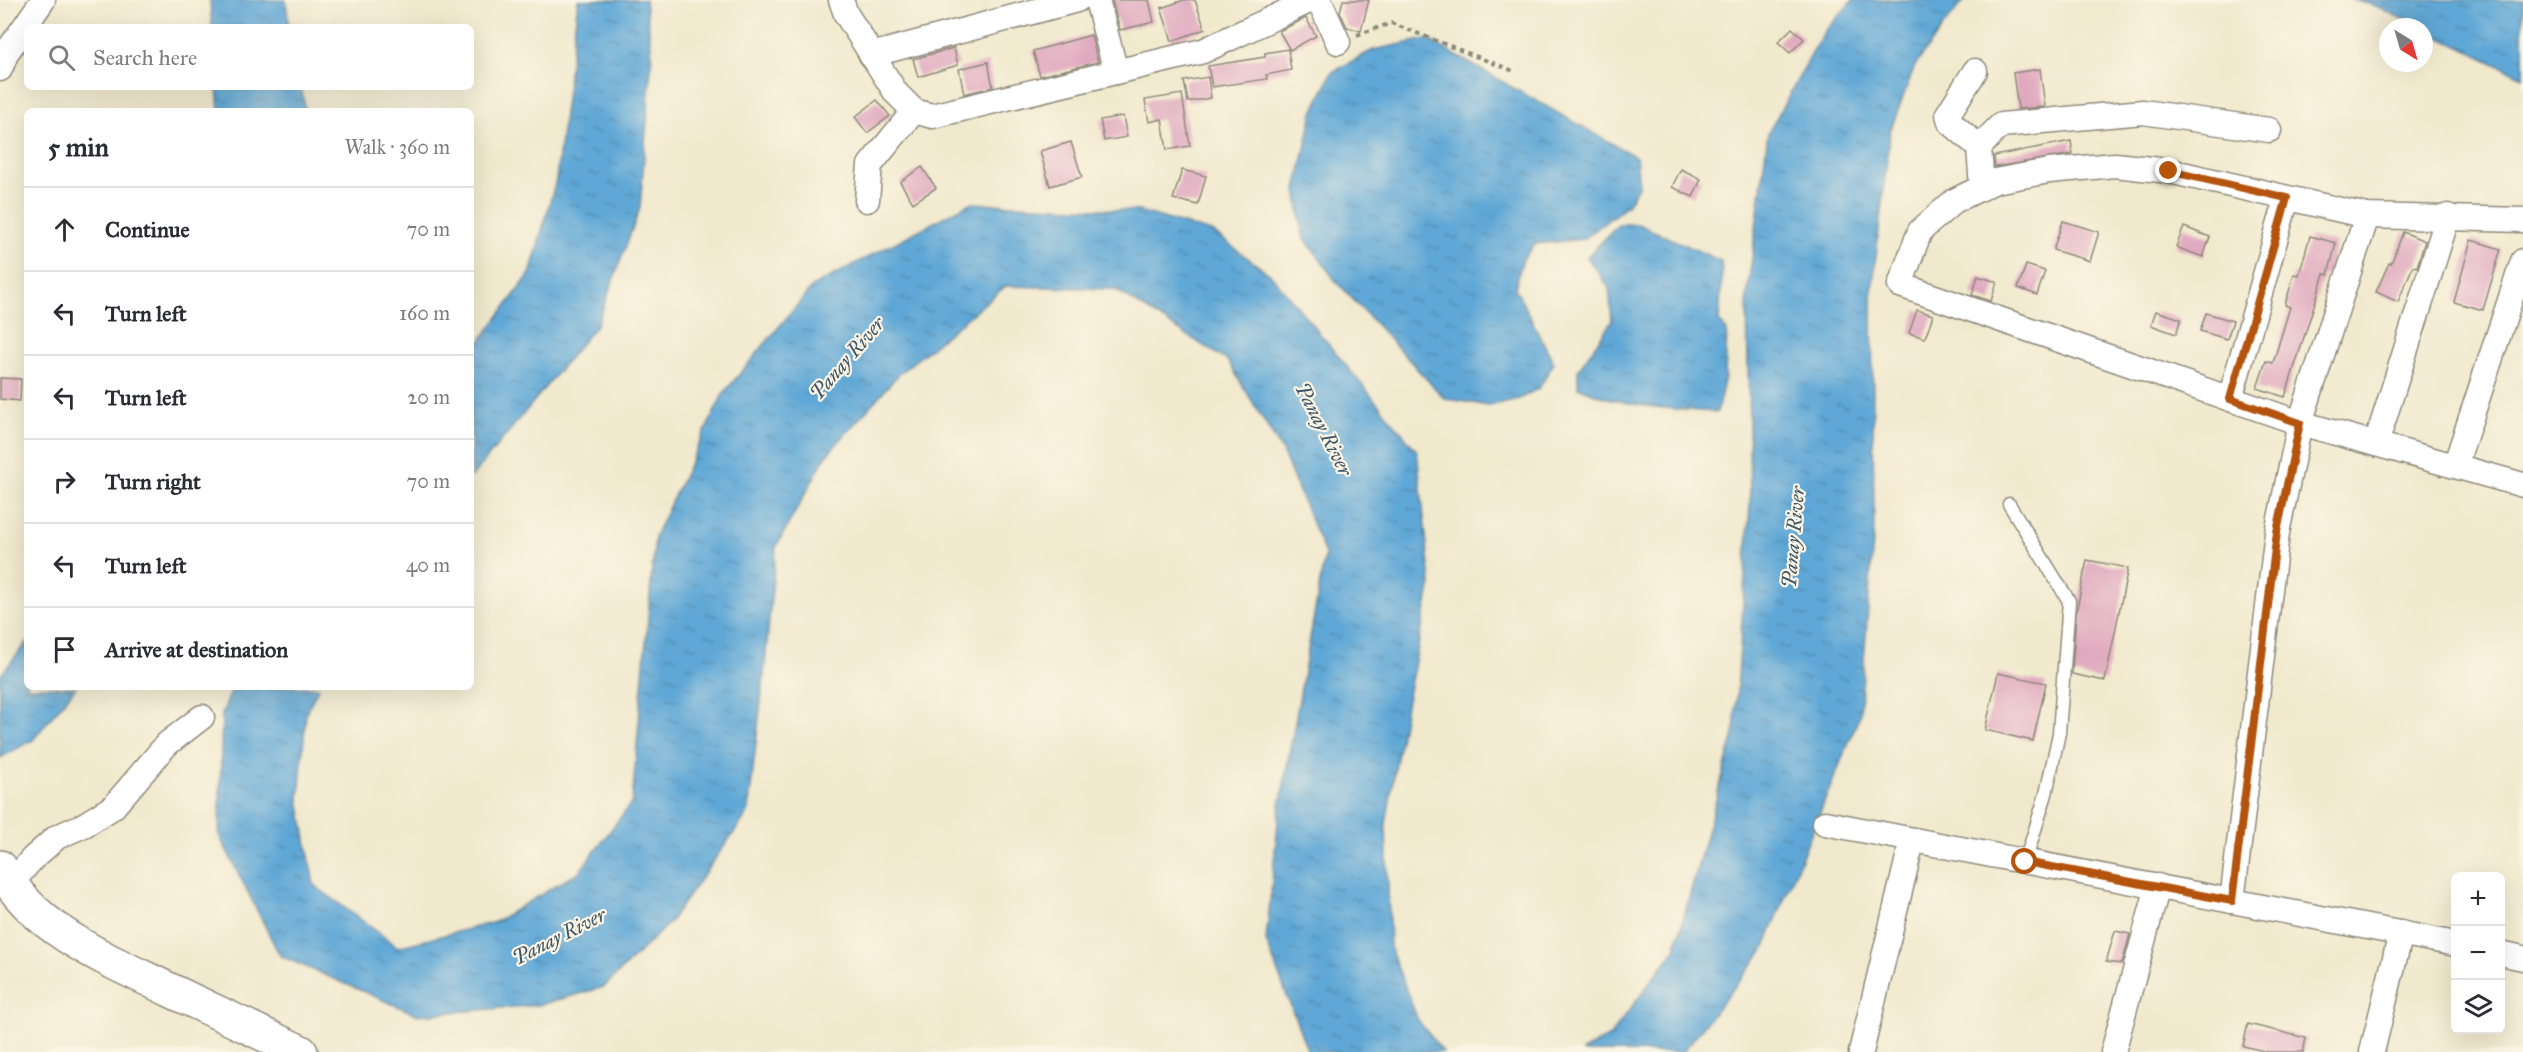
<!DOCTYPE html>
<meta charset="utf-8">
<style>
:root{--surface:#fff;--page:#f2f2f3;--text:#2b2b33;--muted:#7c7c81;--line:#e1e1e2}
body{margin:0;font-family:"IM FELL Great Primer",serif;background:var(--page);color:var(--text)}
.controls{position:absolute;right:18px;bottom:18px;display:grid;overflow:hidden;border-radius:9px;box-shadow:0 6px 24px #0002}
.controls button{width:54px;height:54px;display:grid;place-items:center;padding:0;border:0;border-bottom:2px solid var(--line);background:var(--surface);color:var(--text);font:30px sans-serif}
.compass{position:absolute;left:2379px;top:18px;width:54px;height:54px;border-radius:50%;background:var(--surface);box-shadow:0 6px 24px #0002;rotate:143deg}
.stop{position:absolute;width:18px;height:18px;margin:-14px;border:4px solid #b45309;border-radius:50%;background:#fff}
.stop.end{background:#b45309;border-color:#fff;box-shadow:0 2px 6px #0008}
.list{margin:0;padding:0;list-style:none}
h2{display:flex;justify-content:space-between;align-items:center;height:78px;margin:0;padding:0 24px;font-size:26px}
h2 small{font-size:20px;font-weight:400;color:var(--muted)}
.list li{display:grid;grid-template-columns:39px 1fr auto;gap:18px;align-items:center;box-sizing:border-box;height:84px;padding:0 24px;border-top:2px solid var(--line)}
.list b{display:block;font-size:22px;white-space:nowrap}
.list em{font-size:20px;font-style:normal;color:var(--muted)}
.icon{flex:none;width:33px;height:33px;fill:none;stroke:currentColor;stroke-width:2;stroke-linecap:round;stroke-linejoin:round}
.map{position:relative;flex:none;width:2523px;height:1052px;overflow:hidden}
.search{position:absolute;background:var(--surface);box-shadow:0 6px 24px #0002;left:24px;top:24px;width:450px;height:66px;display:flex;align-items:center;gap:15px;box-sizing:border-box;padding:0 21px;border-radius:9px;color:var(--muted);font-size:22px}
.panel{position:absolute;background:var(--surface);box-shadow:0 6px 24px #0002;left:24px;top:108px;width:450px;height:582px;border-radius:9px}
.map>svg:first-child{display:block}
.water{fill:url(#water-ripples);stroke:#456980;stroke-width:1.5}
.building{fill:#e0a9bf}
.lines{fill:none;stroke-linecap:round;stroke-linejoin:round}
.lane-casing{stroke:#8e8a7c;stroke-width:15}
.street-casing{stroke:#8e8a7c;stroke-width:27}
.secondary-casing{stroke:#8e8a7c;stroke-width:36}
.path{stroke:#8e8a7c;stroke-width:4;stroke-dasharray:4.5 4.5;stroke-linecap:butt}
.lane{stroke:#fff;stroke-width:12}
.street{stroke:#fff;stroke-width:24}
.secondary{stroke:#fff;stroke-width:33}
.route{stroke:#b45309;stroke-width:8}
.labels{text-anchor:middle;stroke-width:4.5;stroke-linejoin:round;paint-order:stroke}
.water-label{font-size:20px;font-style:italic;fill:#3d5667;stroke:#fcf5e5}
</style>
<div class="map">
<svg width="2523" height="1052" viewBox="0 0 2523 1052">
<defs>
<pattern id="water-ripples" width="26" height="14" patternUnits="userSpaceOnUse" patternTransform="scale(1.5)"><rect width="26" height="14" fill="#5fa7d6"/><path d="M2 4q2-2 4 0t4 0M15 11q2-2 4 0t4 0" fill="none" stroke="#4f88ae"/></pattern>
</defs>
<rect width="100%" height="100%" fill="#fcf5e5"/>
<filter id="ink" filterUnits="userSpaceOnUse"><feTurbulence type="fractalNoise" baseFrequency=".0167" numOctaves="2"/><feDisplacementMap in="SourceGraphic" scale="12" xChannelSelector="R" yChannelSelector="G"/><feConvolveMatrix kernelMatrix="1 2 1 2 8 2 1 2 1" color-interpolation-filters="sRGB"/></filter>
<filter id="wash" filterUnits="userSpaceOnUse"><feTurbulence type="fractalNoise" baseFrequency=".008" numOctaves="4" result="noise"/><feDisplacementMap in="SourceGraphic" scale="24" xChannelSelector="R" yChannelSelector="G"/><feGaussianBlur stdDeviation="1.35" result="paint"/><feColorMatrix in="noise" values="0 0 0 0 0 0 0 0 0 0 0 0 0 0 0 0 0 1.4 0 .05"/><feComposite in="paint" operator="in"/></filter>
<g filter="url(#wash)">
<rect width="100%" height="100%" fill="#f1e9cd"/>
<!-- water -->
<g class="water">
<path d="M210 0H286L289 27H212Z"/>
<path d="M578 0H645L652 55 640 208 597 324 471 478V353L530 274 556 180Z"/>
<path d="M1853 0H1965L1944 25 1915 66 1890 131 1872 292 1874 527 1860 715 1763 951 1683 1052H1581L1610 1036 1675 949 1734 734 1750 504 1747 297 1768 133 1824 32Z"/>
<path d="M2353 0H2523V77L2424 30V27H2419L2376 6Z"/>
<path d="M1427 39 1636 157 1639 185 1627 205 1584 239 1534 244 1522 261 1515 288 1554 363 1539 388 1519 399 1488 406 1444 398 1335 280 1303 236 1296 190 1313 112 1332 72 1373 50Z"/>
<path d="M217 87H301L306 111H219Z"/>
<path d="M970 203 1139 211 1214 233 1272 276 1417 451 1431 584 1406 705 1386 824 1390 948 1418 1020 1443 1052H1308L1266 941 1279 812 1325 554 1282 451 1228 361 1114 289 1006 286 899 374 826 456 776 547 764 675 748 813 669 923 604 987 539 1005 418 1015 280 956 219 835 222 714 233 687H319L306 713 299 799 314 885 398 947 495 922 579 872 632 802 655 536 723 394 813 286Z"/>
<path d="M1619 224H1638L1721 261 1722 276 1719 321 1727 331 1725 377 1717 412C1670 409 1621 407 1578 387V370L1612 321 1609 288 1587 257Z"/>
<path d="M27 642V687H76L33 740 0 758V676Z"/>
</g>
<g id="blocks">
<!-- building -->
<g class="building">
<path d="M1112 0H1149L1154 22 1120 30Z"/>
<path d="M1184 0H1195L1205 29 1172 41 1161 8Z"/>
<path d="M1343 0H1369L1361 31 1347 27 1340 12Z"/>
<path d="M1306 18 1316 36 1290 50 1279 31Z"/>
<path d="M1792 28 1804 39 1790 53 1778 42Z"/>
<path d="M1091 35 1098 62 1040 76 1033 51Z"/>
<path d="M954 48 958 65 918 77 913 59Z"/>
<path d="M1288 49 1291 70 1266 75 1267 79 1212 87 1208 66 1265 57V53Z"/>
<path d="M988 62 993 87 964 94 959 69Z"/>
<path d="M2040 69 2045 107 2018 109 2013 73Z"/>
<path d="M1208 77 1211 98 1188 102 1184 81Z"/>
<path d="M1182 94 1190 146 1167 150 1162 119 1149 122 1145 100Z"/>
<path d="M877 100 890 116 867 133 855 117Z"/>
<path d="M1123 116 1127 137 1104 141 1100 120Z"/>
<path d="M2071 141 2073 154 1995 167 1994 156Z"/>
<path d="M1071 142 1082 177 1050 186 1040 151Z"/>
<path d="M922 167 936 188 913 203 900 182Z"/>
<path d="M1681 169 1701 179 1693 197 1672 187Z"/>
<path d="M1182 170 1206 176 1198 205 1173 199Z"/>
<path d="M2063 221 2099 232 2090 261 2053 250Z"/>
<path d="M2184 227 2210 237 2203 257 2176 247Z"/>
<path d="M2403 232 2425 241 2417 267 2413 266 2398 302 2376 292 2389 263 2391 264Z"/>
<path d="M2310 236 2336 243 2328 275 2324 274 2285 397 2257 388 2266 361 2273 363 2290 307 2285 305 2294 274 2299 275Z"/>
<path d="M2471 240 2501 249 2483 310 2454 302Z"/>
<path d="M2026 265 2045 271 2037 295 2018 288Z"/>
<path d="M1978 276 1997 282 1991 301 1972 295Z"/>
<path d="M1917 310 1933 315 1925 338 1909 333Z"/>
<path d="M2156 311 2181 319 2176 334 2151 325Z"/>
<path d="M2206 313 2233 321 2227 339 2200 331Z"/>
<path d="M0 378 21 379 20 401 0 399Z"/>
<path d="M2087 560 2128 568 2105 681 2072 674 2076 613Z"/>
<path d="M1998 673 2046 683 2033 741 1985 730Z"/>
<path d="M2115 931 2130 934 2122 964 2106 962Z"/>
<path d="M2248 1024 2306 1038 2303 1052H2268L2243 1046Z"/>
</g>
</g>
</g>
<g filter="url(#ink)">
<use href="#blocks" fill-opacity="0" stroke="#8e8a7c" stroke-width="1.5"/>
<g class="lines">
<defs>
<path id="lane" d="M2009 504 2069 601 2059 733 2046 794 2025 862"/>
<g id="street">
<path d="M841 0 846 14 896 93 914 111 932 116 1203 51 1311 0"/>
<path d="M1097 0 1116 72"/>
<path d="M1319 0 1338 42"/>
<path d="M871 55 1077 0"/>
<path d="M0 69 7 52 43 0"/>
<path d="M1975 71 1948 114 1950 122 1979 147"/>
<path d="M1982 188 1979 147 2001 125 2143 112 2269 130"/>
<path d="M867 200 870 165 914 111"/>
<path d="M2523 220 2367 216 2169 171 2115 165 2049 171 1995 181 1954 201 1920 231 1900 285 2300 423 2523 485"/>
<path d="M2230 399 2287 198"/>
<path d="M2376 444 2448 216"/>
<path d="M2455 466 2523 261"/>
<path d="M1825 823 2456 944"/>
<path d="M10 885 32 859 57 837 84 825 113 807 167 744 202 717"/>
<path d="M2232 901 2277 533 2300 423 2367 216"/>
<path d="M2500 953 2523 958"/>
<path d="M1861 1052 1912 841"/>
<path d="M2113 1052 2158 886"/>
<path d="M2372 1052 2401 933"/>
</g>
<path id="secondary" d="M0 867C35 932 109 960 172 991 215 1011 258 1032 301 1052"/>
</defs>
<!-- lane casing -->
<use href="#lane" class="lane-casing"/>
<!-- street casing -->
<use href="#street" class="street-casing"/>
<!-- secondary casing -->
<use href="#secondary" class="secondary-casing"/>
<!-- path -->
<path class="path" d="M1357 35 1391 23 1516 72"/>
<!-- lane -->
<use href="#lane" class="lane"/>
<!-- street -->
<use href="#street" class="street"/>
<!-- secondary -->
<use href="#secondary" class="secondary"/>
</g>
</g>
<g class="lines" filter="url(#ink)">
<!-- route -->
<path class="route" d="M2025 862 2232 901 2277 532 2300 423 2230 399 2287 198 2169 171"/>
</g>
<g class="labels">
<!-- water labels -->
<g class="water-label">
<text transform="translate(847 358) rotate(-49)" y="7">Panay River</text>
<text transform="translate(1324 429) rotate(63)" y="7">Panay River</text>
<text transform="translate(1793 537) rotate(-85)" y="7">Panay River</text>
<text transform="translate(559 936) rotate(-27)" y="7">Panay River</text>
</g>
</g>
</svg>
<div class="controls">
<button>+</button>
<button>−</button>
<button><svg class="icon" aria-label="layers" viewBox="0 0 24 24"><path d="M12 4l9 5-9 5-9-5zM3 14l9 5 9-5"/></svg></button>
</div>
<svg class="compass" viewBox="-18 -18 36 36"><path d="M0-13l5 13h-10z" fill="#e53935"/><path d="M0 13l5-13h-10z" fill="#7c7c81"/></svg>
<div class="stop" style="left:2025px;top:862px"></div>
<div class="stop end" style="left:2169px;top:171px"></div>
<div class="search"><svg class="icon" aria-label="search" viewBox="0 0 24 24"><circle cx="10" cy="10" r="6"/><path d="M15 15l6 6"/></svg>Search here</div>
<section class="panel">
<h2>5 min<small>Walk · 360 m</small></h2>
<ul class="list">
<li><svg class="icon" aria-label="ahead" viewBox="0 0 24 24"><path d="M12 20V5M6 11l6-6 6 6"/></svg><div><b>Continue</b></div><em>70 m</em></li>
<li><svg class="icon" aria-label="left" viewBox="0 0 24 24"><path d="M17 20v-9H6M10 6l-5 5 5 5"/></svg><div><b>Turn left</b></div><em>160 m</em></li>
<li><svg class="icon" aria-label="left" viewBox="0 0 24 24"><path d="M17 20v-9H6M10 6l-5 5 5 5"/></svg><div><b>Turn left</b></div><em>20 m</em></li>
<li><svg class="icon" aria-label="right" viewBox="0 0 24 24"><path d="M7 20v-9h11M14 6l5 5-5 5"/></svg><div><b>Turn right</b></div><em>70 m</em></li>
<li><svg class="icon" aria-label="left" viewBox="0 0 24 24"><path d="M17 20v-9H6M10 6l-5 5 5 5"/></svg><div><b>Turn left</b></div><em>40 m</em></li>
<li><svg class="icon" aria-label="arrive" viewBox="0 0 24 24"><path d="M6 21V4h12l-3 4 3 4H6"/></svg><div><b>Arrive at destination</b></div></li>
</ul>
</section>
</div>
